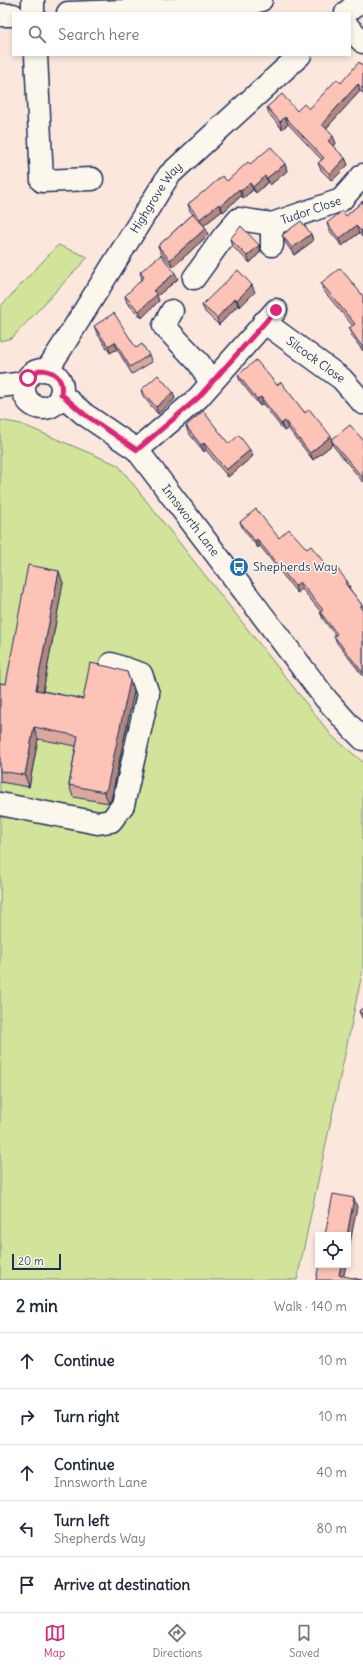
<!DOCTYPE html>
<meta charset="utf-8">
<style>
:root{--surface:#fff;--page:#f2f2f3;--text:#1f2937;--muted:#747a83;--line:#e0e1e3;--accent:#db2777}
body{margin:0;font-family:Delius,sans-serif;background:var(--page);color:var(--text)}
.controls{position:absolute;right:12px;bottom:12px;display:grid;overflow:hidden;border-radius:0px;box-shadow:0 2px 6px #0003}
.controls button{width:36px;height:36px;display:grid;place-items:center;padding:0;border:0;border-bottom:1px solid var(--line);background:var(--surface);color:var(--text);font:20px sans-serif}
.scale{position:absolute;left:12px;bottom:10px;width:49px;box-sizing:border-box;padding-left:4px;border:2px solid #1b2f5e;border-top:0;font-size:11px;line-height:14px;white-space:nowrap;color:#1b2f5e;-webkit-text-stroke:3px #fbf7ec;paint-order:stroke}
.stop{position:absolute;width:12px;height:12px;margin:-9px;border:3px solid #db2777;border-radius:50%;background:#fff}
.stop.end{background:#db2777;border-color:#fff;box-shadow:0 1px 4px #0008}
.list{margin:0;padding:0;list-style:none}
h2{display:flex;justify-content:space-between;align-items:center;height:52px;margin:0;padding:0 16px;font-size:17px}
h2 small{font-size:13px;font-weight:400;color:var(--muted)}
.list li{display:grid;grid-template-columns:26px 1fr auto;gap:12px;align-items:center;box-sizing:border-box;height:56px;padding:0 16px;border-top:1px solid var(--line)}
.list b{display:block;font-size:15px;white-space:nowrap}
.list p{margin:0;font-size:13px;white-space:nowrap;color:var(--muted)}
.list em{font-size:13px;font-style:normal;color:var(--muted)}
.icon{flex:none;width:22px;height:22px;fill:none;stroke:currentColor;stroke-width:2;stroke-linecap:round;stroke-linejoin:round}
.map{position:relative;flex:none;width:363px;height:1280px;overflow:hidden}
.search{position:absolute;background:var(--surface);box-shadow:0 2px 6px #0003;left:12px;right:12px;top:12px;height:44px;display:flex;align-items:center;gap:10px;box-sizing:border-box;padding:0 14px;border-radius:0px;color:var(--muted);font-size:15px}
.sheet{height:332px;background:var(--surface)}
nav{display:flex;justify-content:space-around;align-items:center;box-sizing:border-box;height:56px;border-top:1px solid var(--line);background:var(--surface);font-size:11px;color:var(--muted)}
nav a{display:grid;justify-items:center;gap:2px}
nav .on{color:var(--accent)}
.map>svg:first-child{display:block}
.green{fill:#d1e499;stroke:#768a7c}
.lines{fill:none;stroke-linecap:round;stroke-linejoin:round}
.minor-casing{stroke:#1b2f5e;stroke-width:25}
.minor{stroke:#fbf7ec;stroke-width:22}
.wall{fill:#daa89d;stroke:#1b2f5e}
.shaded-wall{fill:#b1887f;stroke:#1b2f5e}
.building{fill:#fdc3b6;stroke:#1b2f5e}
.route{stroke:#db2777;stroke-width:5}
.labels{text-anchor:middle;stroke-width:3;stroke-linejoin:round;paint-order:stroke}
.street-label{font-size:12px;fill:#1b2f5e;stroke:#fbf7ec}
.poi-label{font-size:12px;fill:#1b2f5e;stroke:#fbf7ec;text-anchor:start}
</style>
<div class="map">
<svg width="363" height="1280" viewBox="0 0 363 1280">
<rect width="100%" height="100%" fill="#fce7dc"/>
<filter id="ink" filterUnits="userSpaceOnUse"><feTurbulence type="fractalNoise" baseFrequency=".025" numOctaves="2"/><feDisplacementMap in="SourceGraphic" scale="8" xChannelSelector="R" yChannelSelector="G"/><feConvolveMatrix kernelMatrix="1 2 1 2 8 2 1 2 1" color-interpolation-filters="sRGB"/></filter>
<g filter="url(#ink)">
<!-- green -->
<g class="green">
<path d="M58 245 88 257 12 338 0 341V307Z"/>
<path d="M0 420 21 424 118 465 332 736 363 762V969L297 1280H0Z"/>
</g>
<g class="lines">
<defs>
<g id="minor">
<path d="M33 0V13"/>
<path d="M68 13 239 7 261 0"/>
<path d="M346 13 361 0"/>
<path d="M0 15H13"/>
<path d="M350 29 363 42"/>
<path d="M36 55 42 181 92 179"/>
<path d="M272 245V224"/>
<path id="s1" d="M194 278 224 236 239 219 272 224 341 200 363 175"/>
<path d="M172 311 164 326 199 363 211 383"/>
<path id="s2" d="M264 322 342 379 363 403"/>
<path id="s3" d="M47 370 62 347 169 175 300 55"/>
<circle cx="43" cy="389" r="19"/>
<path d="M0 386 25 383"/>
<path id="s4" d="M61 394 84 414 137 450 326 699 352 728 363 739"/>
<path d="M137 450 198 398 276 310"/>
<path d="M0 804 98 823 111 821 123 805 148 694 141 674 111 664"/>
</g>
</defs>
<!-- minor casing -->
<use href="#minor" class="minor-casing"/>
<!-- minor -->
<use href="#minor" class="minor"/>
</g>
<!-- wall -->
<g class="wall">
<path d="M363 66V93L360 91 326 128 336 143 333 146 345 158 348 165 332 181 321 170 318 163 322 160 288 124 282 129 269 114 267 107 297 111 309 109 341 83Z"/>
<path d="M250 164H285L287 171 270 185 268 182 256 193 253 190 243 198 241 196 223 212 222 211 204 225 208 235 173 267 161 253 158 246 193 214 190 211 188 204 204 192 227 181Z"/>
<path d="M363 201V238L359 233 342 246 329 230 327 223 346 216Z"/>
<path d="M311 234 313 241 294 255 285 242 282 235Z"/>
<path d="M230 239 259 245 261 251 250 263 232 246Z"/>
<path d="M140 272 178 279 157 296 159 301 142 318 127 303 125 296 142 279Z"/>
<path d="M321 283 363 296V351L351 335 349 328 353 326 323 290Z"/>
<path d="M255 292 240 307 238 305 219 325 205 312 202 305Z"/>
<path d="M94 326 149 355 152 362 132 374 117 349 110 353 97 333Z"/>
<path d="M238 375 277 385 332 439 363 440V482L334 447 333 444 313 460 288 428 284 431 263 404 260 406 240 381Z"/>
<path d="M141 390 173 392 175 399 158 414 143 396Z"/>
<path d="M186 426 229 444 253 456 228 477 206 450 204 452 188 432Z"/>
<path d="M240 522 307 549 330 570 347 581 350 588H349L362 605 363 607V676L337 643 334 636 335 635 323 619 320 612H321L302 589 297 593 260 546 258 548 243 529Z"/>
<path d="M63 583 43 691 83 699 134 692 111 800 109 803 73 797 69 785 76 746 38 739 29 787 0 782V683L6 684Z"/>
<path d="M363 1008V1019L362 1018 359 1011Z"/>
</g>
<!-- shaded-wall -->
<g class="shaded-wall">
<path d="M358 84 360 91 324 131 322 124Z"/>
<path d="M285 117 288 124 282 129 280 122Z"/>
<path d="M333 136 336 143 330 148 328 141Z"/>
<path d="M345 158 348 165 332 181 330 174Z"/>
<path d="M285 164 287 171 270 185 267 178Z"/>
<path d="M265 176 268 182 256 193 253 187Z"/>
<path d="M250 183 253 190 243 198 241 191Z"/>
<path d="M239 189 241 196 223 212 221 206Z"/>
<path d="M219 204 222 211 203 226 200 219Z"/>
<path d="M356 226 359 233 342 246 339 239Z"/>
<path d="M206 228 208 235 173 267 170 260Z"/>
<path d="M363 229V238L361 231Z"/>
<path d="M311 234 313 241 294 255 292 248Z"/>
<path d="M259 245 261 251 250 263 247 256Z"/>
<path d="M175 273 178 279 157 296 159 301 142 318 139 311 153 291Z"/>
<path d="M252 285 255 292 240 307 237 300Z"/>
<path d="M235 298 238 305 219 325 217 318Z"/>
<path d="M115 342 117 349 110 353 108 346Z"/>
<path d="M173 392 175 399 158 414 156 407Z"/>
<path d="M261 397 263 404 260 406 257 399Z"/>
<path d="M285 421 288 428 284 431 281 424Z"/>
<path d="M331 436 334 443 331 440 333 444 313 460 310 453Z"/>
<path d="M204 443 206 450 204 452 201 445Z"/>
<path d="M250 450 253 456 228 477 226 470Z"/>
<path d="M257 539 260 546 258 548 255 541Z"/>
<path d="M59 571 63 583 41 702 36 690Z"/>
<path d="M347 581 350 588 348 589 345 583Z"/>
<path d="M300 582 302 589 297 593 295 586Z"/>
<path d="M362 605 363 607V613L360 607Z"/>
<path d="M127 672 134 692 111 800 109 803 104 792Z"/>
<path d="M34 727 38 739 29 787 25 775Z"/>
<path d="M354 1198 357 1207 348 1254V1235H347Z"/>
<path d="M341 1265H346L343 1280 339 1275Z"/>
</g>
<!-- building -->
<g class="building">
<path d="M359 62 363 66V89L358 84 322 124 333 136 328 141 345 158 330 174 318 163 324 158 285 117 280 122 267 107 282 94 297 111 304 104 309 109 337 79 341 83Z"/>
<path d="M271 147 285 164 267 178 265 176 253 187 250 183 241 191 239 189 221 206 219 204 200 219 188 204 203 192H204L222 176 227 181 248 162 250 164Z"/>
<path d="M363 201V229L361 231 356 226 339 239 327 223 342 211 346 216Z"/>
<path d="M193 214 206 228 170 260 158 246Z"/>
<path d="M301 221 311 234 292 248 282 235Z"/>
<path d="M241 226 259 245 247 256 230 239Z"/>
<path d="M161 255 175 273 153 291 157 294 139 311 125 296 144 277 140 272Z"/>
<path d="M340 268 363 296V348L349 328 355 324 321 283Z"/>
<path d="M238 270 252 285 237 300 235 298 217 318 202 305Z"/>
<path d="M114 313 136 348 142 344 149 355 130 367 115 342 108 346 94 326Z"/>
<path d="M256 360 277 385 281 382 305 413 309 409 331 436 310 453 285 421 281 424 261 397 257 399 238 375Z"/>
<path d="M158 375 173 392 156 407 141 390Z"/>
<path d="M203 411 229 444 239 435 250 450 226 470 204 443 201 445 186 426Z"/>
<path d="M350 425 363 440V478L331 440Z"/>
<path d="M256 509 279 538 289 529 307 549 311 546 330 570 335 566 347 581 345 583 362 605 360 607 363 611V673L334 636 337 634 320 612 323 610 300 582 295 586 257 539 255 541 240 522Z"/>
<path d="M28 565 59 571 36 690 83 699 90 663 110 667 127 672 130 681 107 788 104 792 69 785 78 736 34 727 25 775 0 771V683L6 684Z"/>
<path d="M363 1008V1015L359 1011Z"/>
<path d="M333 1194 354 1198 347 1235H325Z"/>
<path d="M319 1265H341L339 1275 362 1280H316Z"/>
</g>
</g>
<g class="lines" filter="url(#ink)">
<!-- route -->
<path class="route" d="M28 378 39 370C54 370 64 378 61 394L84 414 137 450 198 398 276 310"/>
</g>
<!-- icons -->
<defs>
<symbol id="bus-disc" viewBox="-11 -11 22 22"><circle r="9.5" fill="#1f6fb2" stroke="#fbf7ec"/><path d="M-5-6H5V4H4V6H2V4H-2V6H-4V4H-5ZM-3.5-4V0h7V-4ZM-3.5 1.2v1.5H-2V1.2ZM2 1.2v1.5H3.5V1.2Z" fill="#fff"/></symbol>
</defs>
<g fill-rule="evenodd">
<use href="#bus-disc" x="228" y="556" width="22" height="22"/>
</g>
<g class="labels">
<!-- street labels -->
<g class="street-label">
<text dy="4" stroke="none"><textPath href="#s3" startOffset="204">Highgrove Way</textPath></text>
<text dy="4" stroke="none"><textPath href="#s1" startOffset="149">Tudor Close</textPath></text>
<text dy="4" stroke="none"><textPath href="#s2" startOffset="64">Silcock Close</textPath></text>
<text dy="4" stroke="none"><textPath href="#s4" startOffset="183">Innsworth Lane</textPath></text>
</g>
<!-- poi labels -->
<g class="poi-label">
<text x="253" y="571">Shepherds Way</text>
</g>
</g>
</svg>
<div class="controls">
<button><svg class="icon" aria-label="locate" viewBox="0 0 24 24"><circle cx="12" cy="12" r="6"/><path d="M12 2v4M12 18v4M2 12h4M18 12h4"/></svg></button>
</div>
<div class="scale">20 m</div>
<div class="stop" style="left:28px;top:378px"></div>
<div class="stop end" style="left:276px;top:310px"></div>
<div class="search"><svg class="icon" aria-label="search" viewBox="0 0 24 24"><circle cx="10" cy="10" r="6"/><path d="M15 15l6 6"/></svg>Search here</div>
</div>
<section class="sheet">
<h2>2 min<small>Walk · 140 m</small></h2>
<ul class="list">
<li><svg class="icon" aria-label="ahead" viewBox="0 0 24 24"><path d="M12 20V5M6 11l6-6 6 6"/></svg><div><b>Continue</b></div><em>10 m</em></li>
<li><svg class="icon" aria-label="right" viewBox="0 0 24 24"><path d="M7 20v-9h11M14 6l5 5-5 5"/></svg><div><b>Turn right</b></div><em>10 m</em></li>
<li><svg class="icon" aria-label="ahead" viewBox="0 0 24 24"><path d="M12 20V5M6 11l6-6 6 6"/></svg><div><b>Continue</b><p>Innsworth Lane</p></div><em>40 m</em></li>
<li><svg class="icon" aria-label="left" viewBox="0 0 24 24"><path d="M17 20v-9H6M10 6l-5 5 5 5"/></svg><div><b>Turn left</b><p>Shepherds Way</p></div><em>80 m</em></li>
<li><svg class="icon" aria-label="arrive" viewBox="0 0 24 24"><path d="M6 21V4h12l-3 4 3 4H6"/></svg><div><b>Arrive at destination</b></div></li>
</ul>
</section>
<nav>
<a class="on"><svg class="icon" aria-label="map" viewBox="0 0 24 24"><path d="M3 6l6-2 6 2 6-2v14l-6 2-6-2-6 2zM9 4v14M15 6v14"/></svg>Map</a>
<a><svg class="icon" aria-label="directions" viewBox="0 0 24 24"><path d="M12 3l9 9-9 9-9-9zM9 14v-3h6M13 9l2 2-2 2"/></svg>Directions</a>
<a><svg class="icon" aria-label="saved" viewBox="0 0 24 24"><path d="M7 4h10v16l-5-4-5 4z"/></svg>Saved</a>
</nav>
